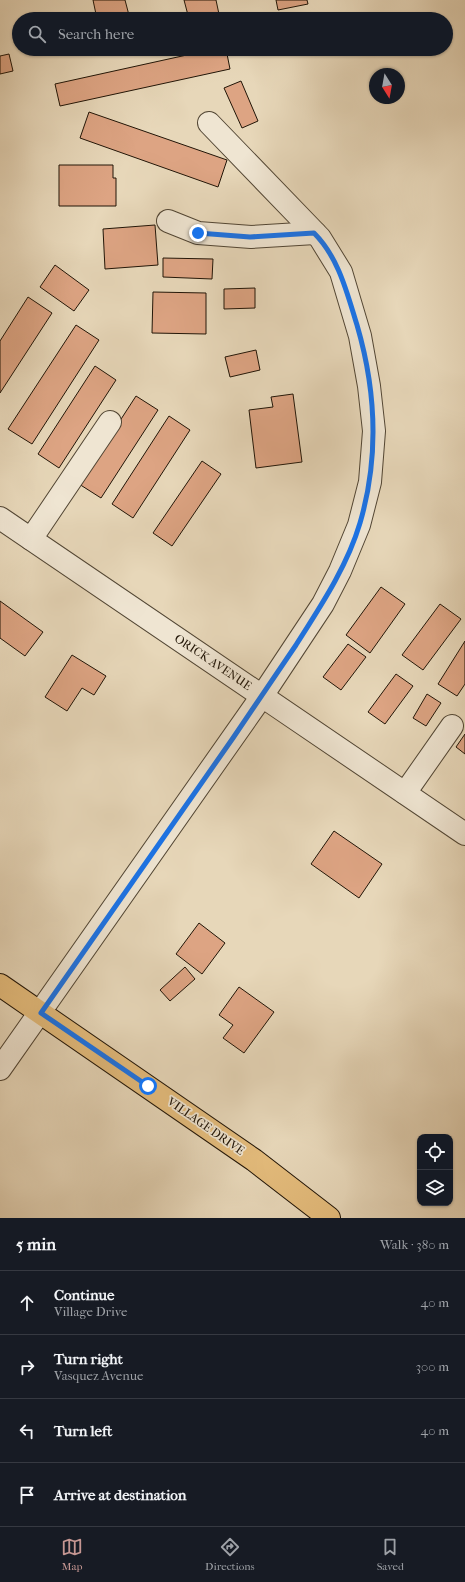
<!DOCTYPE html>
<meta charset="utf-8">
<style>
:root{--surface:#171b24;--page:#242831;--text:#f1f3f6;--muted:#9ea1a6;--line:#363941;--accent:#c59692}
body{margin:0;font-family:"IM FELL French Canon",serif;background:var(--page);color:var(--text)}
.controls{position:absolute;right:12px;bottom:12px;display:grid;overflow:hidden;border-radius:8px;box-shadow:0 1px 3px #0004}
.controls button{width:36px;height:36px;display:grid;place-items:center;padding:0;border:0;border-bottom:1px solid var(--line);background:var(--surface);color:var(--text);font:20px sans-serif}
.compass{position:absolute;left:369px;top:68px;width:36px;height:36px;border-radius:50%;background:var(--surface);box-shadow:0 1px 3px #0004;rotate:169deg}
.stop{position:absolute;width:12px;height:12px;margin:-9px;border:3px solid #1a73e8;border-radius:50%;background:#fff}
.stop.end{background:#1a73e8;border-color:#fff;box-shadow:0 1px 4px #0008}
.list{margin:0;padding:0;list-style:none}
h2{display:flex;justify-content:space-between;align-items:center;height:52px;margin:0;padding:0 16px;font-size:17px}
h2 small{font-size:13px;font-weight:400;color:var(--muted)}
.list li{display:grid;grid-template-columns:26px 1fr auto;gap:12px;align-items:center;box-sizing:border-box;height:64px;padding:0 16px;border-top:1px solid var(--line)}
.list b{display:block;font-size:15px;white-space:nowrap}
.list p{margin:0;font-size:13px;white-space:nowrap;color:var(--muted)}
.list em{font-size:13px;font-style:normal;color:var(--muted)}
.icon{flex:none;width:22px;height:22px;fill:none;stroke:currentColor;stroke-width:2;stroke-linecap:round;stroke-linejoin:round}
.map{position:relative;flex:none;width:465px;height:1218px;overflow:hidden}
.search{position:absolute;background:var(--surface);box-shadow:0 1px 3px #0004;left:12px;right:12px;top:12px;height:44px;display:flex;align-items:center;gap:10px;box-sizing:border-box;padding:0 14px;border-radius:22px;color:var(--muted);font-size:15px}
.sheet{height:308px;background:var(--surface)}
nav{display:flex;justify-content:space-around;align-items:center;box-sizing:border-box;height:56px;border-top:1px solid var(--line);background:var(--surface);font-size:11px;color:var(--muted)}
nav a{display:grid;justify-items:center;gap:2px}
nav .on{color:var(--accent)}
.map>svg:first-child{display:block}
.building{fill:#dda483;stroke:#211507}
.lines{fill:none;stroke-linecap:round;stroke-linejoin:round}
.minor-casing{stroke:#524634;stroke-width:24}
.major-casing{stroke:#211507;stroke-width:24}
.minor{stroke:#efe5d2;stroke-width:22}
.major{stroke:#e4bc7c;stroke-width:22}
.route{stroke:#1a73e8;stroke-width:5}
.labels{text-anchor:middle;stroke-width:3.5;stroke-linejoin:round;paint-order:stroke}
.street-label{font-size:12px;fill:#211507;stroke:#efe5d2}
</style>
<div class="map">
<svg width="465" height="1218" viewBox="0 0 465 1218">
<rect width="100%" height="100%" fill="#e7d7b9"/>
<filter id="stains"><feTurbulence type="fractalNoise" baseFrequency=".005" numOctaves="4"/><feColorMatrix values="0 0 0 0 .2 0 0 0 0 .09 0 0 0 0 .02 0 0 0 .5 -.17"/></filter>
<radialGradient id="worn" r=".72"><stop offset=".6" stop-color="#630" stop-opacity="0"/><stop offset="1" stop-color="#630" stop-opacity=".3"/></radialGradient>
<!-- building -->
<g class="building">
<path d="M93 0H125L130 19H97Z"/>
<path d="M184 0H216L220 19H189Z"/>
<path d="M276 0H307L308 4 278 10Z"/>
<path d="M214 49H226L230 69 60 106 55 84Z"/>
<path d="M9 54 13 71 0 74V56Z"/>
<path d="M241 81 258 121 242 128 224 88Z"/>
<path d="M89 112 227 160 218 187 80 138Z"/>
<path d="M59 165H113V178H116V206H59Z"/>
<path d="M155 225 158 265 105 269 103 229Z"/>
<path d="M163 258 213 259 212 279 163 277Z"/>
<path d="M55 265 89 290 74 311 40 287Z"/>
<path d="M255 288V308L224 309V289Z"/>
<path d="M153 292 206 293V334L152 333Z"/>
<path d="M28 297 52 313 0 393V341Z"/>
<path d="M76 325 99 340 32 444 8 429Z"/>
<path d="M256 350 260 370 230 377 225 357Z"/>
<path d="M95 366 116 380 59 468 38 454Z"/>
<path d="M293 394 302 462 256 468 249 410 273 407 271 397Z"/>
<path d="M136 396 158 410 101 498 79 484Z"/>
<path d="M169 416 190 430 133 518 112 504Z"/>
<path d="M202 461 221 474 172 546 153 533Z"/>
<path d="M381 587 405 604 370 653 346 635Z"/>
<path d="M0 601 43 632 25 656 0 638Z"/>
<path d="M440 604 461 619 423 670 402 655Z"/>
<path d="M465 641V684L457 696 438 684Z"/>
<path d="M348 644 366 657 341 690 323 677Z"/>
<path d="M72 655 106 676 94 695 82 688 67 711 45 697Z"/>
<path d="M396 674 413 686 385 724 368 712Z"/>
<path d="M427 694 441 703 426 726 413 718Z"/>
<path d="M465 734V754L456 747Z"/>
<path d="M334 831 382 864 359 898 311 864Z"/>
<path d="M199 923 225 943 202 974 176 954Z"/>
<path d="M185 967 195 979 170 1001 160 990Z"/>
<path d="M239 987 274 1012 244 1053 223 1038 233 1025 219 1015Z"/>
</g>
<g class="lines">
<defs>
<g id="minor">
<path d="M168 221 198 233 251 237 315 233"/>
<path d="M0 518 465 834"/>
<path d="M31 539 110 422"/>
<path d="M405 793 452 726"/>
<path d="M0 1069 262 696 323 604 340 571 359 525 370 482 374 431 369 386 360 336 341 272 320 238 209 123"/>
</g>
<path id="major" d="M0 985 254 1160 329 1218"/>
</defs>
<!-- minor casing -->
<use href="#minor" class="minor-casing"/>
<!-- major casing -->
<use href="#major" class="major-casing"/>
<!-- minor -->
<use href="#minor" class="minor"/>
<!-- major -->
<use href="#major" class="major"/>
</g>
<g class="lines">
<!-- route -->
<path class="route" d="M148 1086 41 1013C105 921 169 830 233 738 254 707 275 676 296 645 320 607 347 567 360 523 379 458 376 390 357 325 347 293 339 258 314 233L250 237 198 233"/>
</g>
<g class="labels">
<!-- street labels -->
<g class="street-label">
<text transform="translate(213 662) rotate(34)" y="4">ORICK AVENUE</text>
<text transform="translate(206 1126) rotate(35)" y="4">VILLAGE DRIVE</text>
</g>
</g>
<rect width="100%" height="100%" filter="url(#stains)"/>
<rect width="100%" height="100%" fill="url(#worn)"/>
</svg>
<div class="controls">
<button><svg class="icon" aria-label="locate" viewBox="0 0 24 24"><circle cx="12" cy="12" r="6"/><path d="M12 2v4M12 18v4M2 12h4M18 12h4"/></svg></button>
<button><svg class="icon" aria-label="layers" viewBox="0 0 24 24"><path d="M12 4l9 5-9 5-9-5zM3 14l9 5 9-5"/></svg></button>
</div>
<svg class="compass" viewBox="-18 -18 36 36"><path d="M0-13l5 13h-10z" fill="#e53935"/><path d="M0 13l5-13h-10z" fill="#9ea1a6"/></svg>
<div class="stop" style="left:148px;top:1086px"></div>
<div class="stop end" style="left:198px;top:233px"></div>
<div class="search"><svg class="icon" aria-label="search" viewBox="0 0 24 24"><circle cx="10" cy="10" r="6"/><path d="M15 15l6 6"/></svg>Search here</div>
</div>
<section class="sheet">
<h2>5 min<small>Walk · 380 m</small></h2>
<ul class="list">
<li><svg class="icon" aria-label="ahead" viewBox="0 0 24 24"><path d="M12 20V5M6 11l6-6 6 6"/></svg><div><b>Continue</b><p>Village Drive</p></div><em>40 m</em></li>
<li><svg class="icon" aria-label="right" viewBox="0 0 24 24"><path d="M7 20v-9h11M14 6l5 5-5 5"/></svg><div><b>Turn right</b><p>Vasquez Avenue</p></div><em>300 m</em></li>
<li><svg class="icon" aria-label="left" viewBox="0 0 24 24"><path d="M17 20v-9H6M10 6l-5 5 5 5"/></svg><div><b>Turn left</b></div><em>40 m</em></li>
<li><svg class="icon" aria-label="arrive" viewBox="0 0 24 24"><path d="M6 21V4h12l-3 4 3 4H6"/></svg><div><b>Arrive at destination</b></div></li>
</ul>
</section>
<nav>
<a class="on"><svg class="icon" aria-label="map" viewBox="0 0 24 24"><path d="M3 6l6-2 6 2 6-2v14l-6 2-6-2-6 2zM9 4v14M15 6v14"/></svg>Map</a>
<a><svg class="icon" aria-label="directions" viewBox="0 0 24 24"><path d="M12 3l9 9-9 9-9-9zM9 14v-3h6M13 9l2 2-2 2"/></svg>Directions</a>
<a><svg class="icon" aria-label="saved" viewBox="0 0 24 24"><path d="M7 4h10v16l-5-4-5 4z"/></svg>Saved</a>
</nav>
